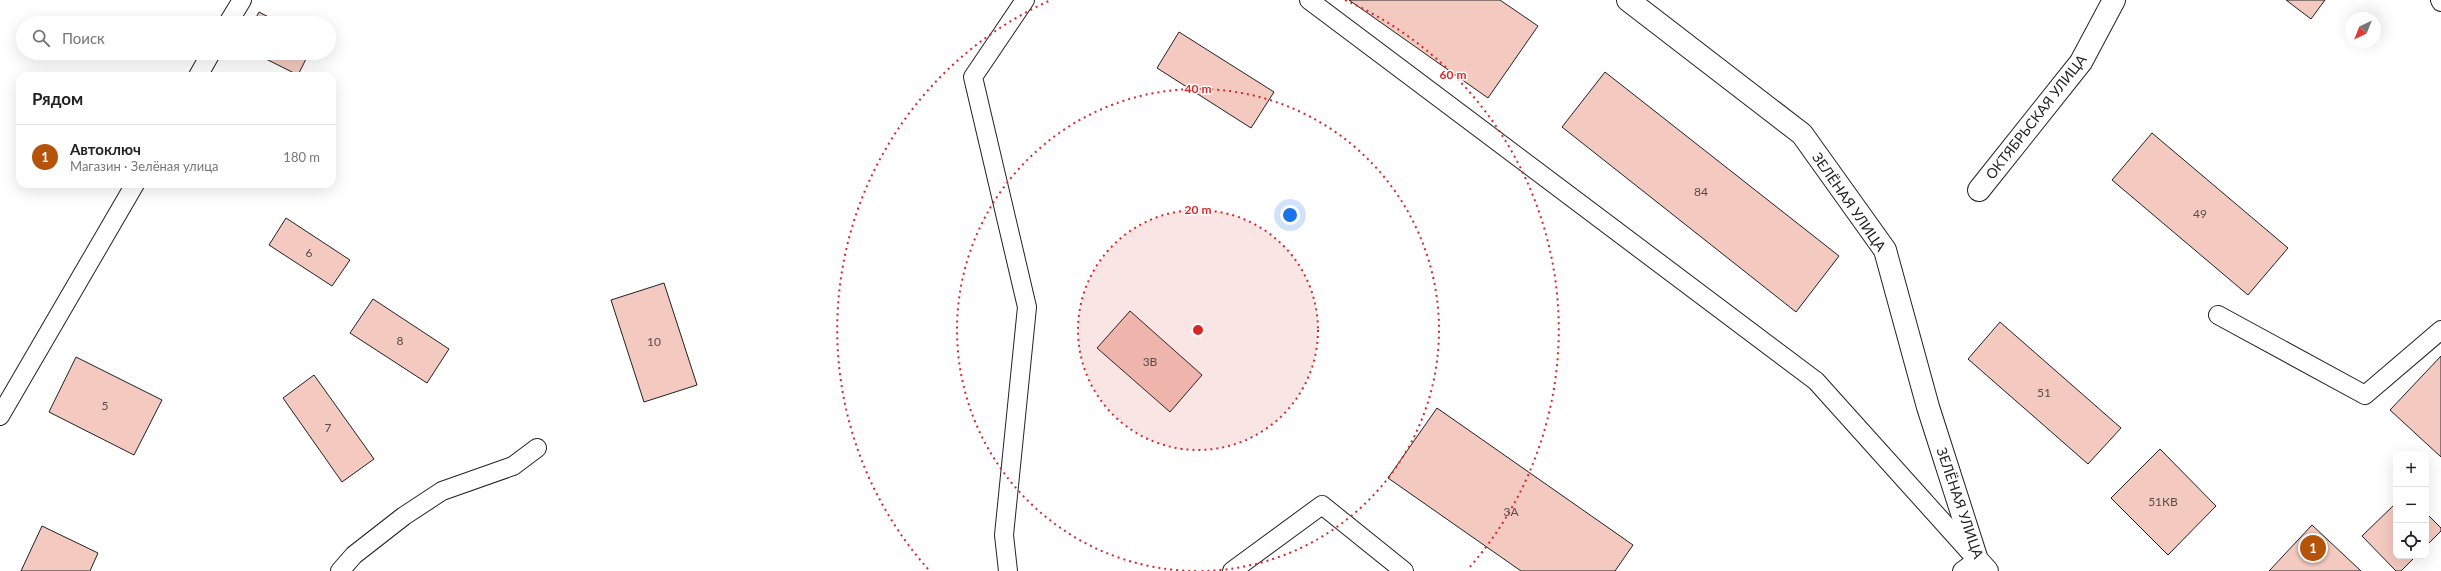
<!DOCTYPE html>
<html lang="ru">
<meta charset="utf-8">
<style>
:root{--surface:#fff;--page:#f2f2f2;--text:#222;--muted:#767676;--line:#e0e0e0;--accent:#b45309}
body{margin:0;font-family:Lato,sans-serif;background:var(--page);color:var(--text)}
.controls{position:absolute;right:12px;bottom:12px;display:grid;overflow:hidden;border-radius:8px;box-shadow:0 4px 16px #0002}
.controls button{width:36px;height:36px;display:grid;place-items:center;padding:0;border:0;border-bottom:1px solid var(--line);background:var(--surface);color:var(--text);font:20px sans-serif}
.compass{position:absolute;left:2345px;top:12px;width:36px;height:36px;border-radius:50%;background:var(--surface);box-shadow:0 4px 16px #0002;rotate:223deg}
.you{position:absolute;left:1290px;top:215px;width:14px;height:14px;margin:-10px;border:3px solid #fff;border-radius:50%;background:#1a73e8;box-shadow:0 0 0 6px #1a73e833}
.badge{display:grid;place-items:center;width:26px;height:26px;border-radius:50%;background:var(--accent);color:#fff;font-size:13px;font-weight:700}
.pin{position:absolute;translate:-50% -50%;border:2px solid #fff;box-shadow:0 1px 4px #0006}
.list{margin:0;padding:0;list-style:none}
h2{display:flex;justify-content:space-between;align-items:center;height:52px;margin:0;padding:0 16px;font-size:17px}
h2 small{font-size:13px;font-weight:400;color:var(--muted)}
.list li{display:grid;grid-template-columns:26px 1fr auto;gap:12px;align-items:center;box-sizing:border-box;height:64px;padding:0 16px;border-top:1px solid var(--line)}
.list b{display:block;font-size:15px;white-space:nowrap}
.list p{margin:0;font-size:13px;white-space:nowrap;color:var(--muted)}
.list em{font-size:13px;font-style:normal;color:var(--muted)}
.icon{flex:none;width:22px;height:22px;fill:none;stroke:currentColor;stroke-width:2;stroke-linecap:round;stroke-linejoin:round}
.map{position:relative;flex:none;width:2441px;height:571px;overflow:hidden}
.search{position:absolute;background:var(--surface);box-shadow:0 4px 16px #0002;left:16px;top:16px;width:320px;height:44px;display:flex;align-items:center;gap:10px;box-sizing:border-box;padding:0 14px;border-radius:22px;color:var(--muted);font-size:15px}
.panel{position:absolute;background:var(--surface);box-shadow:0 4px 16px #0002;left:16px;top:72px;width:320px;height:116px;border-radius:12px}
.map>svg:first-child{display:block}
.building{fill:#f3c9c0;stroke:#222}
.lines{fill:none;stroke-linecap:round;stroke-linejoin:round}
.service-casing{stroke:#222;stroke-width:20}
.minor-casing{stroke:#222;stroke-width:24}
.service{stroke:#fff;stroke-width:18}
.minor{stroke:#fff;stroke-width:22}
.ring{fill:none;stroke:#d62828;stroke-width:2;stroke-dasharray:2 4}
.labels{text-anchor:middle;stroke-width:3;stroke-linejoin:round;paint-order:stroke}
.number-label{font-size:12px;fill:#564c4a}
.street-label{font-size:14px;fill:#222;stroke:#fff}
.centre{fill:#d62828;stroke:#fff;stroke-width:2}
.ring-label{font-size:12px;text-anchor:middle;font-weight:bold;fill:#d62828;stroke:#fff;stroke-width:3;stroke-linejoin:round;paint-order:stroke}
</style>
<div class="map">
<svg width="2441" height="571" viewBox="0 0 2441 571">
<rect width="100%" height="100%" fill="#fff"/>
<!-- building -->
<g class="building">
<path d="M1349 0H1500L1538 26 1488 98Z"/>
<path d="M2286 0H2325L2311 19Z"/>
<path d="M259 12 280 23H253Z"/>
<path d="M1179 32 1274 92 1251 128 1157 68Z"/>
<path d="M254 53H309L298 75Z"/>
<path d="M1605 72 1839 256 1796 312 1562 127Z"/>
<path d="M2152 133 2288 248 2248 295 2112 180Z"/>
<path d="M286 218 350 260 332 286 269 245Z"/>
<path d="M664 283 697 385 644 402 611 300Z"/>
<path d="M373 299 449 349 427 383 350 333Z"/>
<path d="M1130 311 1202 375 1170 412 1097 348Z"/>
<path d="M2000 322 2121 428 2088 464 1968 359Z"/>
<path d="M2441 356V457L2390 410Z"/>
<path d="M76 357 162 400 134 455 49 412Z"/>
<path d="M314 375 374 459 342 482 283 398Z"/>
<path d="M1437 408 1633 545 1615 571H1521L1388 478Z"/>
<path d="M2160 449 2216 506 2168 555 2111 498Z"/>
<path d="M2396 503V556H2416L2401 571H2396L2362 536Z"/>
<path d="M2426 513 2441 528V531L2426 546Z"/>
<path d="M2312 525 2361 571H2269Z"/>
<path d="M42 526 98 553 90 571H21Z"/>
</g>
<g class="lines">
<defs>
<g id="service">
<path d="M1309 0 1816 381 1977 560 1962 571"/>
<path d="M2440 0 2441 2"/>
<path d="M228 23 242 0"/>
<path d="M198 76 211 53"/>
<path d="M2218 315 2365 395 2441 330"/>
<path d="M0 416 135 184"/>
<path d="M340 571 354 555 404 516 442 491 513 466 537 448"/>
<path d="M1008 571 1004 535 1027 307 973 77 1025 0"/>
<path d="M1232 571 1322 505 1404 571"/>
</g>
<g id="minor">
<path d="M1628 0 1802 134 1885 250 1928 407 1977 560 1987 571"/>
<path d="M1979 190 2081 62 2114 0"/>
</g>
</defs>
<!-- service casing -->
<use href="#service" class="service-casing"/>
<!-- minor casing -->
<use href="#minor" class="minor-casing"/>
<!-- service -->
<use href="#service" class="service"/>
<!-- minor -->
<use href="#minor" class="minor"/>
</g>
<!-- distance rings -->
<circle cx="1198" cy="330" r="120" fill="#d62828" fill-opacity=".12"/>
<g class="ring">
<circle cx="1198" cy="330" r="120"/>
<path d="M1196 571A241 241 0 1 1 1200 571"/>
<path d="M928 569A361 361 0 0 1 1051 0M1345 0A361 361 0 0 1 1468 569"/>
</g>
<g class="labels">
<!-- number labels -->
<g class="number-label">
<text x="1701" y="196">84</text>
<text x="2200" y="218">49</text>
<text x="309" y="257">6</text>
<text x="400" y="345">8</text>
<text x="654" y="346">10</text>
<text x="1150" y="366">3В</text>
<text x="2044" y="397">51</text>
<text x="105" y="410">5</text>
<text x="328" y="432">7</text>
<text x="2163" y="506">51КВ</text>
<text x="1511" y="516">3А</text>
</g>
<!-- street labels -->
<g class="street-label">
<text transform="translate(2036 117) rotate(-52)" y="5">ОКТЯБРЬСКАЯ УЛИЦА</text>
<text transform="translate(1849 202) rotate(55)" y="5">ЗЕЛЁНАЯ УЛИЦА</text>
<text transform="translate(1960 503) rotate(71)" y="5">ЗЕЛЁНАЯ УЛИЦА</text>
</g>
</g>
<circle cx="1198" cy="330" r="6" class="centre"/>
<g class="ring-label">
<text x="1453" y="79">60 m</text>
<text x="1198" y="93">40 m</text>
<text x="1198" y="214">20 m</text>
</g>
</svg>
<div class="controls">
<button>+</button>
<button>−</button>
<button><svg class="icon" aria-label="locate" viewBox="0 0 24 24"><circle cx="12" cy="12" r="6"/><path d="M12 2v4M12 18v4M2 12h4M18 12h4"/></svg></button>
</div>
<svg class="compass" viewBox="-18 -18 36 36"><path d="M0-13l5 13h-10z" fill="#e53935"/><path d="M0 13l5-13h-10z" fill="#767676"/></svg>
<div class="you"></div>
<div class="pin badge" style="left:2313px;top:548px">1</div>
<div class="search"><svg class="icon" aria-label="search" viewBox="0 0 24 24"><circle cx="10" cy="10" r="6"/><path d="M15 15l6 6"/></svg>Поиск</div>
<section class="panel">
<h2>Рядом<small></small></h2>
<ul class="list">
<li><span class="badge">1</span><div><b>Автоключ</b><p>Магазин · Зелёная улица</p></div><em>180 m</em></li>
</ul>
</section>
</div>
